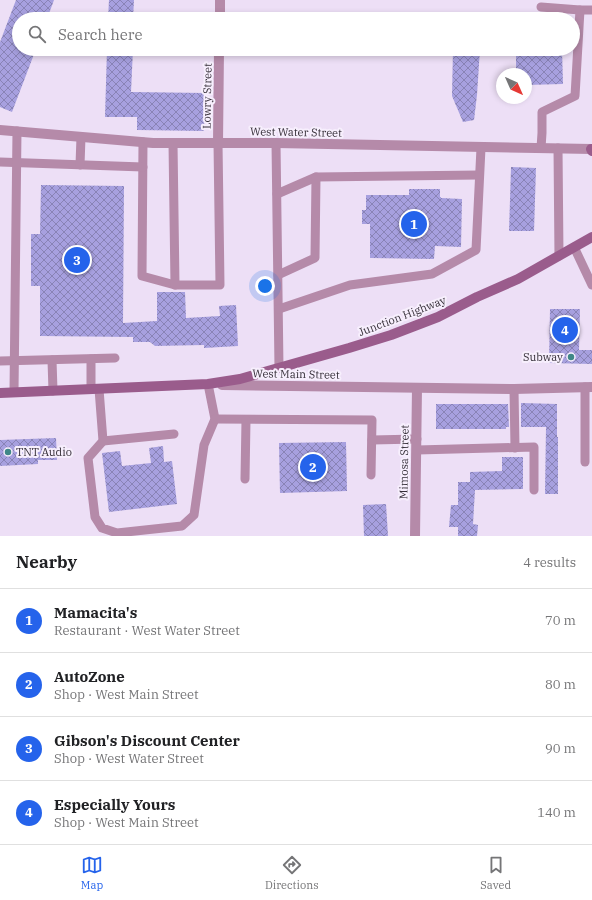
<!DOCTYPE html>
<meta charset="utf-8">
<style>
:root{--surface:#fff;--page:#f2f2f2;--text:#202124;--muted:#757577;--line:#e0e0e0;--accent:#2563eb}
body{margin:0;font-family:"IBM Plex Serif",serif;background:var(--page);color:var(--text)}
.compass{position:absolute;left:496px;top:68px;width:36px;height:36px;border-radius:50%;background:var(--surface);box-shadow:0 2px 6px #0003;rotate:135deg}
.you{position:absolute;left:265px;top:286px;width:14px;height:14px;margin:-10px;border:3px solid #fff;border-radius:50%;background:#1a73e8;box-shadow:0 0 0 6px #1a73e833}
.badge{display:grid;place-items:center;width:26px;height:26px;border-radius:50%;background:var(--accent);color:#fff;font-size:13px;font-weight:700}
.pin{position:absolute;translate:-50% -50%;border:2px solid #fff;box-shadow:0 1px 4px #0006}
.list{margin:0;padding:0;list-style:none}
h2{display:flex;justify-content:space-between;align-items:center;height:52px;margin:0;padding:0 16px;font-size:17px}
h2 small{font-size:13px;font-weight:400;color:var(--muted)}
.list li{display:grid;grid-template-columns:26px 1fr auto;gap:12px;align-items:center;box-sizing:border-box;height:64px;padding:0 16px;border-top:1px solid var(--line)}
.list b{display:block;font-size:15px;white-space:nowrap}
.list p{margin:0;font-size:13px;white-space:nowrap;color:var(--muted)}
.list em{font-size:13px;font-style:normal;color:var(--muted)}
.icon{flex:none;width:22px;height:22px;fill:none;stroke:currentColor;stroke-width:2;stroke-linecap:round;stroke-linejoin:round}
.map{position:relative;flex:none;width:592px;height:536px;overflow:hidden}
.search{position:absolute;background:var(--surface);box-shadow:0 2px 6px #0003;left:12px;right:12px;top:12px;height:44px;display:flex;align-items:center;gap:10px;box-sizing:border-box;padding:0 14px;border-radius:22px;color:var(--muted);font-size:15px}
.sheet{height:308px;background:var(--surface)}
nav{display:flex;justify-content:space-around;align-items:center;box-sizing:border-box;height:56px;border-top:1px solid var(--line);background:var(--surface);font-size:11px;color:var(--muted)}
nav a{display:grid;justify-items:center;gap:2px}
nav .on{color:var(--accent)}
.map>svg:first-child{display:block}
.building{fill:url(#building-cross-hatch)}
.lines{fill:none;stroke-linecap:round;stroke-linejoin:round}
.service{stroke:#b58aa9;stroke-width:9}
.minor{stroke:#b58aa9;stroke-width:10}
.tertiary{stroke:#b58aa9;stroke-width:10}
.secondary{stroke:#9a5c8c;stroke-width:10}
.poi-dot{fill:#3f8787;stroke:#f7effd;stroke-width:1.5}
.labels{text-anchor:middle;stroke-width:4;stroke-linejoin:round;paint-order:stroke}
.street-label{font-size:11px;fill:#352f38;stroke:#f7effd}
.poi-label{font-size:11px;fill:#352f38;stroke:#f7effd;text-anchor:end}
</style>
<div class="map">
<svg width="592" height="536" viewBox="0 0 592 536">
<defs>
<pattern id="building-cross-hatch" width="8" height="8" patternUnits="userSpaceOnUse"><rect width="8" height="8" fill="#a7a0df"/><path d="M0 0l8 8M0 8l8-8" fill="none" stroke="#8983b6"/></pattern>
</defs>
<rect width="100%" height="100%" fill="#eddff6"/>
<!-- building -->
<g class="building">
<path d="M16 0H54L47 19H19V49H36L12 112 0 107V42Z"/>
<path d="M109 0H134L133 19H108Z"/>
<path d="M107 49H133L131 92 205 93 204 131 137 130V117H105Z"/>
<path d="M453 49H480L477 95 474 120 463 122 452 96Z"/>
<path d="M516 49H562L563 84 526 85V74H516Z"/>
<path d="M511 167 536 168 534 231H509Z"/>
<path d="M41 185 124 186 123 323 157 321V292H185L186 318 220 316 219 306 236 305 238 346 204 348V345L155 346 150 342H133V337L40 336V286H31V234H40Z"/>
<path d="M409 189H440V197H441V198L462 199 461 247 435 246 434 259 370 258V224H362V210H366V195H409Z"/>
<path d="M550 309H580L579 350H592V364L549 363Z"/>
<path d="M521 403 557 404V437H558V494H545L546 427H521Z"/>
<path d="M436 404H508L509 427H506V429H436Z"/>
<path d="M56 438 57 460H38V464L0 466V440Z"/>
<path d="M346 442 347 491 280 493 279 443Z"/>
<path d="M163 446 164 462 172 461 177 504 109 512 102 453 120 451 122 466 151 463 149 448Z"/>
<path d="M502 457H523V489L475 490 473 524 478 525 477 536H458V527H449L451 505H458V482H470V472L502 471Z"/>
<path d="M386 504 388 536H364L363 505Z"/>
</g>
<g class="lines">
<!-- service -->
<g class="service">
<path d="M541 7 580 10H592"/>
<path d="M143 142 142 276 175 285H220L218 143"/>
<path d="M173 143 175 285"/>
<path d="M276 143 279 368"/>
<path d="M541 148 542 133V112L575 96 580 10"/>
<path d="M558 148 559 256"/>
<path d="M0 162 143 167"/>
<path d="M80 165 81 137"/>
<path d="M277 194 316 177 479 175"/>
<path d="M574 247 592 285"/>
<path d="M278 275 315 258 316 177"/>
<path d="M279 309 350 285 432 274 476 250 481 148"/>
<path d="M91 359V389"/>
<path d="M52 360 53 391"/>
<path d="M0 361 115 358"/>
<path d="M585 387V462"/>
<path d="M99 389 103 441 88 458 95 517 102 528 117 533 182 526 194 515 204 445 215 419 208 384"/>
<path d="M514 389 515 448"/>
<path d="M14 392 17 131"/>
<path d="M215 419 372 420 371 475"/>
<path d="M372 440 417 439"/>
<path d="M103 441 174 434"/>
<path d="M417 450 534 447V490"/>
<path d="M245 479 246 420"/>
</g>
<!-- minor -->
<g class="minor">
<path d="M220 19V0"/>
<path d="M218 143 219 49"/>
<path d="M222 385 514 389 592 387"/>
<path d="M415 536 417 388"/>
</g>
<!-- tertiary -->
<path class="tertiary" d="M0 130 153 143H276L592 149"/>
<!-- secondary -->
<g class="secondary">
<path d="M591 149 592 151"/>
<path d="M0 393 208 384 240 379 349 348 391 335 438 317 477 297 518 279 592 237"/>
</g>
</g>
<!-- markers -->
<g class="poi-dot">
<circle cx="571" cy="357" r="4"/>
<circle cx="8" cy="452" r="4"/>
</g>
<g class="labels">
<!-- street labels -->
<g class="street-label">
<text transform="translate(207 96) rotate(-89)" y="4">Lowry Street</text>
<text transform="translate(296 132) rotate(1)" y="4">West Water Street</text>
<text transform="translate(402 316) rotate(-21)" y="4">Junction Highway</text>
<text transform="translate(296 374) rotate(1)" y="4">West Main Street</text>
<text transform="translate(404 462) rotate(-89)" y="4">Mimosa Street</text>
</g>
<!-- poi labels -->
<g class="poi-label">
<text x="563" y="361">Subway</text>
<text x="16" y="456" text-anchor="start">TNT Audio</text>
</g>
</g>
</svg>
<svg class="compass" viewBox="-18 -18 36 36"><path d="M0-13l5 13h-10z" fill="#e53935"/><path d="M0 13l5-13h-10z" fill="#757577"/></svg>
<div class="you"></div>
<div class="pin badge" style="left:414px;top:224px">1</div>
<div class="pin badge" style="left:313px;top:467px">2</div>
<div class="pin badge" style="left:77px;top:260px">3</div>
<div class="pin badge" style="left:565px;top:330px">4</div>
<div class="search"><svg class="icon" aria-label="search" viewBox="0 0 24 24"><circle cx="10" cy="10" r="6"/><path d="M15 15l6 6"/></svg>Search here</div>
</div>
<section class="sheet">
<h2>Nearby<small>4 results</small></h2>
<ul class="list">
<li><span class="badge">1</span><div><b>Mamacita's</b><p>Restaurant · West Water Street</p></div><em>70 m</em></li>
<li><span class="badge">2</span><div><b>AutoZone</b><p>Shop · West Main Street</p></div><em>80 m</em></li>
<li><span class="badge">3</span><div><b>Gibson's Discount Center</b><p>Shop · West Water Street</p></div><em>90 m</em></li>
<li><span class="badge">4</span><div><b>Especially Yours</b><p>Shop · West Main Street</p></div><em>140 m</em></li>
</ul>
</section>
<nav>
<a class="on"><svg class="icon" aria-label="map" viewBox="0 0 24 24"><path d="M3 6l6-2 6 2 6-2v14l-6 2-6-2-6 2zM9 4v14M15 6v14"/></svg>Map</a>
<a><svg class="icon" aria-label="directions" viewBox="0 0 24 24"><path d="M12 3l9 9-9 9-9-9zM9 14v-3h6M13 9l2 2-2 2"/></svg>Directions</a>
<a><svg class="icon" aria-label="saved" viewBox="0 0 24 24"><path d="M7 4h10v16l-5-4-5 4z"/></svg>Saved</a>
</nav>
